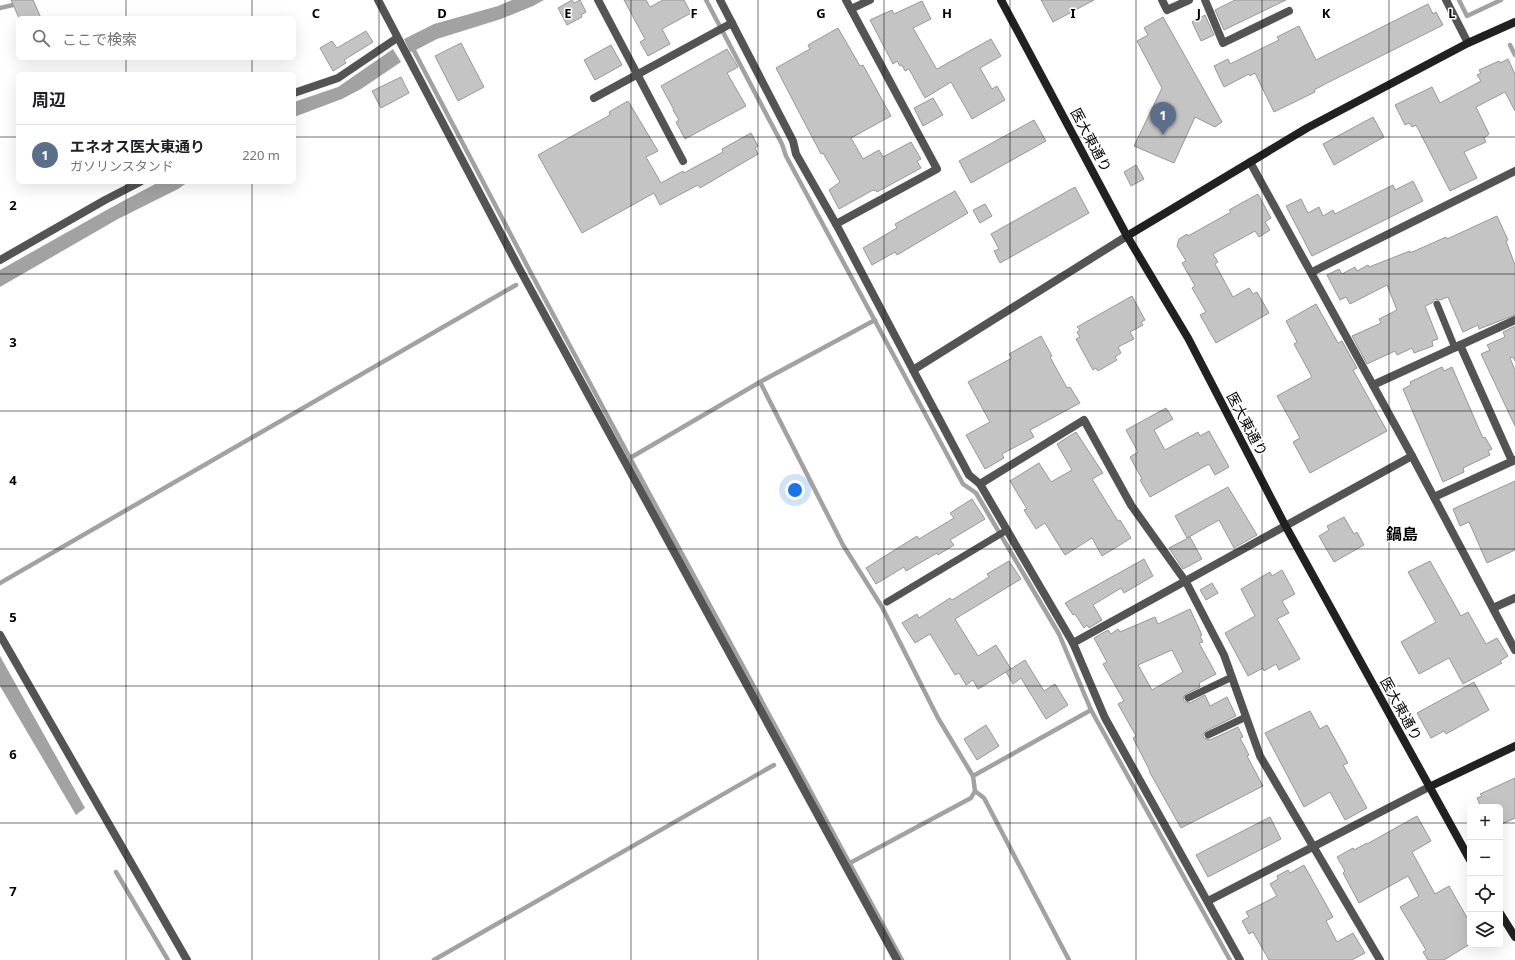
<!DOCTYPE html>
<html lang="ja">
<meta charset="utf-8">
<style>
:root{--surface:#fff;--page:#f6f6f6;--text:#202124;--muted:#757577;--line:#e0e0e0;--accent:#000}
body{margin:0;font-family:"Noto Sans","Noto Sans JP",sans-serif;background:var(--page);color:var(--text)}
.controls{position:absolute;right:12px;bottom:12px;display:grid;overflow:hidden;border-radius:6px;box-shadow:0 4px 16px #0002}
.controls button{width:36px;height:36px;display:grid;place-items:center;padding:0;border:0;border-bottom:1px solid var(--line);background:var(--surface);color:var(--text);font:20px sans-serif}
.you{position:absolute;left:795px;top:490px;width:14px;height:14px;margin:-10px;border:3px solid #fff;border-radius:50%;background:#1a73e8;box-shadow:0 0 0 6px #1a73e833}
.badge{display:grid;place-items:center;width:26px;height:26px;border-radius:50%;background:var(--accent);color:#fff;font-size:13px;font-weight:700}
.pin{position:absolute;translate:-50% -33px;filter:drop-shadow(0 1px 2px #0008)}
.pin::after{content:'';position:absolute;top:21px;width:14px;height:12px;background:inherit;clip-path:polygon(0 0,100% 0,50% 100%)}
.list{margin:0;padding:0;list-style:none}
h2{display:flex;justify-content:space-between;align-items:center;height:52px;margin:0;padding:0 16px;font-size:17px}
h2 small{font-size:13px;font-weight:400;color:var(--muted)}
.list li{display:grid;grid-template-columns:26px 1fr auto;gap:12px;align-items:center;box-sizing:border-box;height:60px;padding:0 16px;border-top:1px solid var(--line)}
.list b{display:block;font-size:15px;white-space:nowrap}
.list p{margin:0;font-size:13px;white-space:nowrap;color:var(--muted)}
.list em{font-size:13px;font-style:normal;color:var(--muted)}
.icon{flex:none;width:22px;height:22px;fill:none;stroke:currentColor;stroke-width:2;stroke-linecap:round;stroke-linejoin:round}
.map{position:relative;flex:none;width:1515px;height:960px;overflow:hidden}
.search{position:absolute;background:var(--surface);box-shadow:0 4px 16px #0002;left:16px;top:16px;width:280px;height:44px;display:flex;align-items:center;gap:10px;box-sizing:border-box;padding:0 14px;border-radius:6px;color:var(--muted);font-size:15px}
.panel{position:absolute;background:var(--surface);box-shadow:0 4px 16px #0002;left:16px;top:72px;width:280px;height:112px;border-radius:6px}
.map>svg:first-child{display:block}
.water{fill:#a2a2a2}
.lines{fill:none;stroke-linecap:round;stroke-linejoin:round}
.stream{stroke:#a2a2a2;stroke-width:4.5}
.building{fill:#c4c4c4;stroke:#989898;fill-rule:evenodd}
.lane{stroke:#545454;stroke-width:7}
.street{stroke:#545454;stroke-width:8}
.secondary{stroke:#212121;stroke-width:8}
.grid{fill:none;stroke:#000;stroke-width:1;stroke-opacity:0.55}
.labels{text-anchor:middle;stroke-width:3;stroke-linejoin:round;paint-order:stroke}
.street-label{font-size:14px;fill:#000;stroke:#fff}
.quarter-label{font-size:16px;font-weight:bold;fill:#000;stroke:#fff}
.grid-label{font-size:13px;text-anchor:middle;font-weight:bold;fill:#000;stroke:#fff;stroke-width:3;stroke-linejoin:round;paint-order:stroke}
</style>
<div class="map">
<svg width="1515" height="960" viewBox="0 0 1515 960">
<rect width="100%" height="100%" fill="#fff"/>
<!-- water -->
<g class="water">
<path d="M512 0H544L533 6 501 19 437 39 414 51 410 52 404 39 434 24 498 6Z"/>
<path d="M393 49 401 62 361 89 342 99 294 117V102L338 87Z"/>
<path d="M159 182H188L178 189 118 219 0 287V270L112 207Z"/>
<path d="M0 656 85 808 76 815 0 686Z"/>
</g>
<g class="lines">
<!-- stream -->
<g class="stream">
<path d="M706 0 782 144 786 156 963 484 976 493 1059 634 1091 710 1230 960"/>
<path d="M1459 0 1467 16 1501 0"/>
<path d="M0 8 17 4 25 0"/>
<path d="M411 45 532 275 630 458 902 960"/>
<path d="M1510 45 1515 55"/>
<path d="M760 382 843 545 882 607 938 718 973 776"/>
<path d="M630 458 760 382 875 320"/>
<path d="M0 583 516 285"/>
<path d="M975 791 984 798 1069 960"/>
<path d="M850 863 971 798 975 791 973 776 1091 710"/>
<path d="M116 872 168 960"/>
<path d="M434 960 774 765"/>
</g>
</g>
<!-- building -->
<g class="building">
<path d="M11 0H33L41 18H19Z"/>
<path d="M572 0 574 3 580 0 586 12 581 15 582 17 567 25 558 8Z"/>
<path d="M624 0H646L650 7 663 0H684L691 13 662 29 670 44 648 56 640 42 645 39Z"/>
<path d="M1041 0H1094L1053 22Z"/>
<path d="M1235 0H1286L1224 30 1215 10Z"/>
<path d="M922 1 931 19 913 28 936 68 937 69 991 39 1001 56 980 68 992 89 997 86 1005 100 972 119 951 82 925 98 909 69 905 71 902 65 900 66 897 61 893 64 870 20 892 10 894 14Z"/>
<path d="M1428 4 1433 14 1436 12 1443 25 1329 82 1314 90 1315 92 1274 112 1255 73 1250 76 1249 74 1224 87 1214 66 1228 59 1230 64 1279 40 1277 37 1299 26 1316 60Z"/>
<path d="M1205 15 1214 35 1201 41 1192 22Z"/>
<path d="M1163 17 1222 122 1215 127 1195 117 1174 163 1134 146 1162 88 1137 41 1148 35 1144 28Z"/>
<path d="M838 28 860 66 863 65 891 116 851 138 863 159 879 150 883 157 911 142 921 159 917 161 921 168 877 192 876 190 874 191 873 190 839 209 829 190 840 182 823 153 821 154 776 68 810 49 808 45Z"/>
<path d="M366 31 373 42 344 60 346 63 333 71 320 48 332 41 337 48Z"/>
<path d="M461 43 484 87 458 101 435 56Z"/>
<path d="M611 45 622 65 595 80 584 60Z"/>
<path d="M727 49 738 67 727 73 746 106 685 139 676 122 679 120 673 110H674L661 86Z"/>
<path d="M1508 59 1515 74V111L1505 92 1476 107 1489 134 1484 138 1486 142 1464 152 1477 178 1450 191 1416 125 1412 127 1409 123 1405 125 1395 105 1432 87 1440 103 1481 81 1477 75 1481 73 1479 70 1499 61 1500 63Z"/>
<path d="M401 77 409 93 381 108 372 91Z"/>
<path d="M933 98 943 115 923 126 914 108Z"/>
<path d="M628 101 658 151 646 157 661 183 683 171 684 173 723 152 722 149 751 133 758 146 755 148 758 154 700 188 698 185 660 205 654 193 582 233 538 155 610 115 609 112Z"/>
<path d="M1373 117 1384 137 1334 165 1323 144Z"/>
<path d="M1034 120 1046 141 971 183 959 161Z"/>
<path d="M1136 165 1144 179 1131 186 1124 172Z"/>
<path d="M1413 181 1423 201 1312 256 1286 206 1301 199 1308 213 1319 207 1323 216 1333 210 1335 214 1393 185 1395 190Z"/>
<path d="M1075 187 1089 213 1000 263 994 251 999 249 991 234Z"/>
<path d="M955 191 968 213 897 255 895 252 872 265 863 248 897 228 895 224Z"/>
<path d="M1258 194 1271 218 1265 222 1270 230 1259 237 1255 231 1213 254 1218 262 1215 264 1233 297 1249 288 1253 294 1257 292 1269 313 1216 343 1200 315 1206 312 1192 288 1195 286 1182 263 1186 261 1177 246 1179 239 1187 234 1188 236 1231 212 1229 210Z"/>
<path d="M985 204 992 216 980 223 973 210Z"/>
<path d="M1497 216 1508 240 1506 241 1515 265V315L1479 329 1478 325 1463 332 1448 297 1440 300 1435 299 1432 303 1425 306 1438 339 1432 341 1433 346 1414 353 1412 348 1397 355 1395 351 1367 364 1352 336 1381 323 1379 319 1397 310 1387 285 1350 304 1346 297 1340 300 1327 275 1339 269 1342 274 1355 267 1357 271 1368 265 1369 267 1410 251V253L1446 237 1447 239Z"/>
<path d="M1132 296 1145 320 1141 322 1143 325 1130 332 1134 339 1118 347 1121 353 1115 357 1117 360 1098 371 1096 368 1093 370 1076 339 1080 337 1077 332 1080 330 1077 327Z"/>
<path d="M1316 304 1338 343 1342 341 1357 368 1353 370 1387 431 1310 473 1293 442 1300 438 1277 396 1312 377 1294 344 1297 342 1286 321Z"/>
<path d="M1515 326V361L1513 357 1510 358 1515 370V426L1481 354 1490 350 1487 345 1505 337 1503 332Z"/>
<path d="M1041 336 1052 356 1050 357 1067 388 1070 387 1080 403 1030 430 1034 437 1002 454 1004 458 985 469 966 435 990 422 968 382 1012 358 1009 354Z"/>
<path d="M1442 367 1444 371 1452 367 1483 438 1485 437 1492 449 1488 451 1490 455 1463 468 1464 472 1443 482 1403 389 1411 385 1410 382Z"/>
<path d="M1166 408 1173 419 1154 430 1165 450 1198 432 1200 436 1209 431 1229 467 1215 475 1209 464 1150 497 1140 480 1142 479 1130 457 1138 452 1126 430Z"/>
<path d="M1076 432 1103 473 1092 479 1118 521 1120 520 1131 538 1102 556 1092 538 1065 555 1045 523 1036 529 1024 510 1027 509 1010 481 1039 463 1051 482 1072 470 1057 444Z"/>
<path d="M1515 481V550L1487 563 1469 522 1460 526 1453 509Z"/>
<path d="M1228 487 1257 535 1234 548 1219 520 1187 538 1175 516Z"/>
<path d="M972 499 985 519 950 540 954 545 938 555 937 553 906 571 904 567 876 584 866 568 917 536 919 539 954 518 950 513Z"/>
<path d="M1344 517 1354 534 1357 532 1364 545 1334 562 1319 536 1329 530 1327 526Z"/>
<path d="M1190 537 1202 559 1183 569 1169 548Z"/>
<path d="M1144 559 1153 576 1124 593 1121 588 1093 605 1102 620 1089 628 1087 625 1084 628 1075 614 1073 615 1065 603Z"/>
<path d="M1009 561 1021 579 955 619 978 656 996 645 1011 669 978 689 973 680 966 685 959 673 955 675 930 634 915 643 902 623 917 614 919 618 950 598 952 600 989 577 987 574Z"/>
<path d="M1430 561 1461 616 1468 612 1486 644 1497 638 1508 656 1500 661 1502 663 1463 684 1449 658 1419 674 1401 642 1436 622 1408 572Z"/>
<path d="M1282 570 1295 594 1282 601 1289 613 1277 619 1300 659 1279 670 1276 664 1264 671 1263 668 1248 676 1225 633 1255 616 1241 589 1270 572 1272 576Z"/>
<path d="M1212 583 1218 593 1206 600 1200 590Z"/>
<path d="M1190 609 1202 635 1200 636 1203 642 1199 643 1216 674 1199 683 1200 687 1186 694 1184 696 1183 700 1186 702 1190 703 1205 695 1210 706 1227 697 1236 716 1206 731 1203 734V737L1206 739 1210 740 1238 727 1243 737 1240 738 1249 755 1247 756 1263 786 1181 828 1149 771H1150L1133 738 1136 736 1118 704 1124 701 1103 664 1107 662 1094 638 1108 630 1111 634 1118 629 1120 632 1155 617 1158 624ZM1172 650 1183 672 1152 690 1138 665Z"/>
<path d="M1025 660 1044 691 1055 684 1068 705 1046 719 1021 678 1013 684 1006 672Z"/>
<path d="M1474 682 1489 710 1446 734 1444 731 1431 738 1417 713Z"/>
<path d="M1310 711 1320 729 1327 725 1348 763 1343 765 1367 808 1345 820 1330 792 1304 807 1265 733Z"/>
<path d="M986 725 999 746 977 760 964 739Z"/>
<path d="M1515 778V818L1500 825V807H1481L1477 798 1482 796 1480 794Z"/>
<path d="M1417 816 1431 841 1412 852 1435 894 1449 886 1470 923V944L1444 960H1428L1423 952 1426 950 1400 907 1419 896 1408 876 1359 903 1343 873 1345 871 1337 857 1353 848 1354 850 1367 843V844Z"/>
<path d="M1270 817 1281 839 1208 877 1196 855Z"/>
<path d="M1304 865 1333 917 1326 921 1337 942 1353 933 1365 953 1352 960H1269L1253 932 1249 934 1242 921 1249 917 1246 912 1277 896 1270 884 1278 879 1277 876 1288 870 1290 873Z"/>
</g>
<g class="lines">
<!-- lane -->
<g class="lane">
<path d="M1437 304 1455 348"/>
<path d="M887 602 1007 530"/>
<path d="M1188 698 1232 677"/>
<path d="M1208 735 1246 717"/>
</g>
<!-- street -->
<g class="street">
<path d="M378 0 519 268 897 960"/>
<path d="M598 0 683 161"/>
<path d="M720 0 793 141 796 154 836 224 913 370"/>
<path d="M1162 0 1167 10 1189 0"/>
<path d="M1205 0 1223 43 1289 11"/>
<path d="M1446 0 1468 43"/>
<path d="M851 9 870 0"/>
<path d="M294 93 338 78 397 38"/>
<path d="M594 98 732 23"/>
<path d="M1250 162 1412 456 1515 650"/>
<path d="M836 224 937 169 846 0"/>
<path d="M1127 236 913 370 969 475 980 484 1073 643 1105 718 1240 960"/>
<path d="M0 260 105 200 140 182"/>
<path d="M1312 272 1515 171"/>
<path d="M1460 345 1512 461"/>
<path d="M1373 385 1515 320"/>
<path d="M980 484 1084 420 1131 505 1186 582 1224 655 1260 756 1380 960"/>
<path d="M1434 497 1515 460"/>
<path d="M1493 608 1515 598"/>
<path d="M0 635 187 960"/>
<path d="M1073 643 1412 456"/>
<path d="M1208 901 1429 787"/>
</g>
<!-- secondary -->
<g class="secondary">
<path d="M1001 0 1127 236 1188 338 1285 525 1470 860"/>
<path d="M1127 236 1307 128 1468 43 1515 22"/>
<path d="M1429 787 1515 746"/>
<path d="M1500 913 1515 937"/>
</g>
</g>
<!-- grid -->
<path class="grid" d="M126 0V18M252 0V18M379 0V960M505 0V960M631 0V960M758 0V960M884 0V960M1010 0V960M1136 0V960M1262 0V960M1389 0V960M126 58V74M252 58V74M0 137H18M294 137H1515M126 182V960M252 182V960M0 274H1515M0 411H1515M0 549H1515M0 686H1515M0 823H1470M1500 823H1515"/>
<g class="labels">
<!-- street labels -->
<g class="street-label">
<text transform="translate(1091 140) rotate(62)" y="5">医大東通り</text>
<text transform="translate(1247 424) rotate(62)" y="5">医大東通り</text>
<text transform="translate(1401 709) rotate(61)" y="5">医大東通り</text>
</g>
<!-- quarter labels -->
<g class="quarter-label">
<text x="1402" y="540">鍋島</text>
</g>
</g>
<g class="grid-label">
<text x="316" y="18">C</text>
<text x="442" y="18">D</text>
<text x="568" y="18">E</text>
<text x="694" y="18">F</text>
<text x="821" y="18">G</text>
<text x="947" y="18">H</text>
<text x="1073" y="18">I</text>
<text x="1199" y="18">J</text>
<text x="1326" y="18">K</text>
<text x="1452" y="18">L</text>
<text x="13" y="210">2</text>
<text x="13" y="347">3</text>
<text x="13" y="485">4</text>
<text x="13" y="622">5</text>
<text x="13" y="759">6</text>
<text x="13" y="896">7</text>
</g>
</svg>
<div class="controls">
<button>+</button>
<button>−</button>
<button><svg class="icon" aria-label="locate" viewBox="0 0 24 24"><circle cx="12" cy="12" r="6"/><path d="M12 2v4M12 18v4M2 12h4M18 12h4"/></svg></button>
<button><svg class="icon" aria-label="layers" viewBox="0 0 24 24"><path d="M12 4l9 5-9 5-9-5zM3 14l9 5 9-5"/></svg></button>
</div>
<div class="you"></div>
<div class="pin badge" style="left:1163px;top:135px;background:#5c6f8a">1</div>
<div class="search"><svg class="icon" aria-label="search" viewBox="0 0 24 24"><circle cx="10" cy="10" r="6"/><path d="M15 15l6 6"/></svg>ここで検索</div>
<section class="panel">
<h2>周辺<small></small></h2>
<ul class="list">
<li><span class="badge" style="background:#5c6f8a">1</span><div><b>エネオス医大東通り</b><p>ガソリンスタンド</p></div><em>220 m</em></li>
</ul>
</section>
</div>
